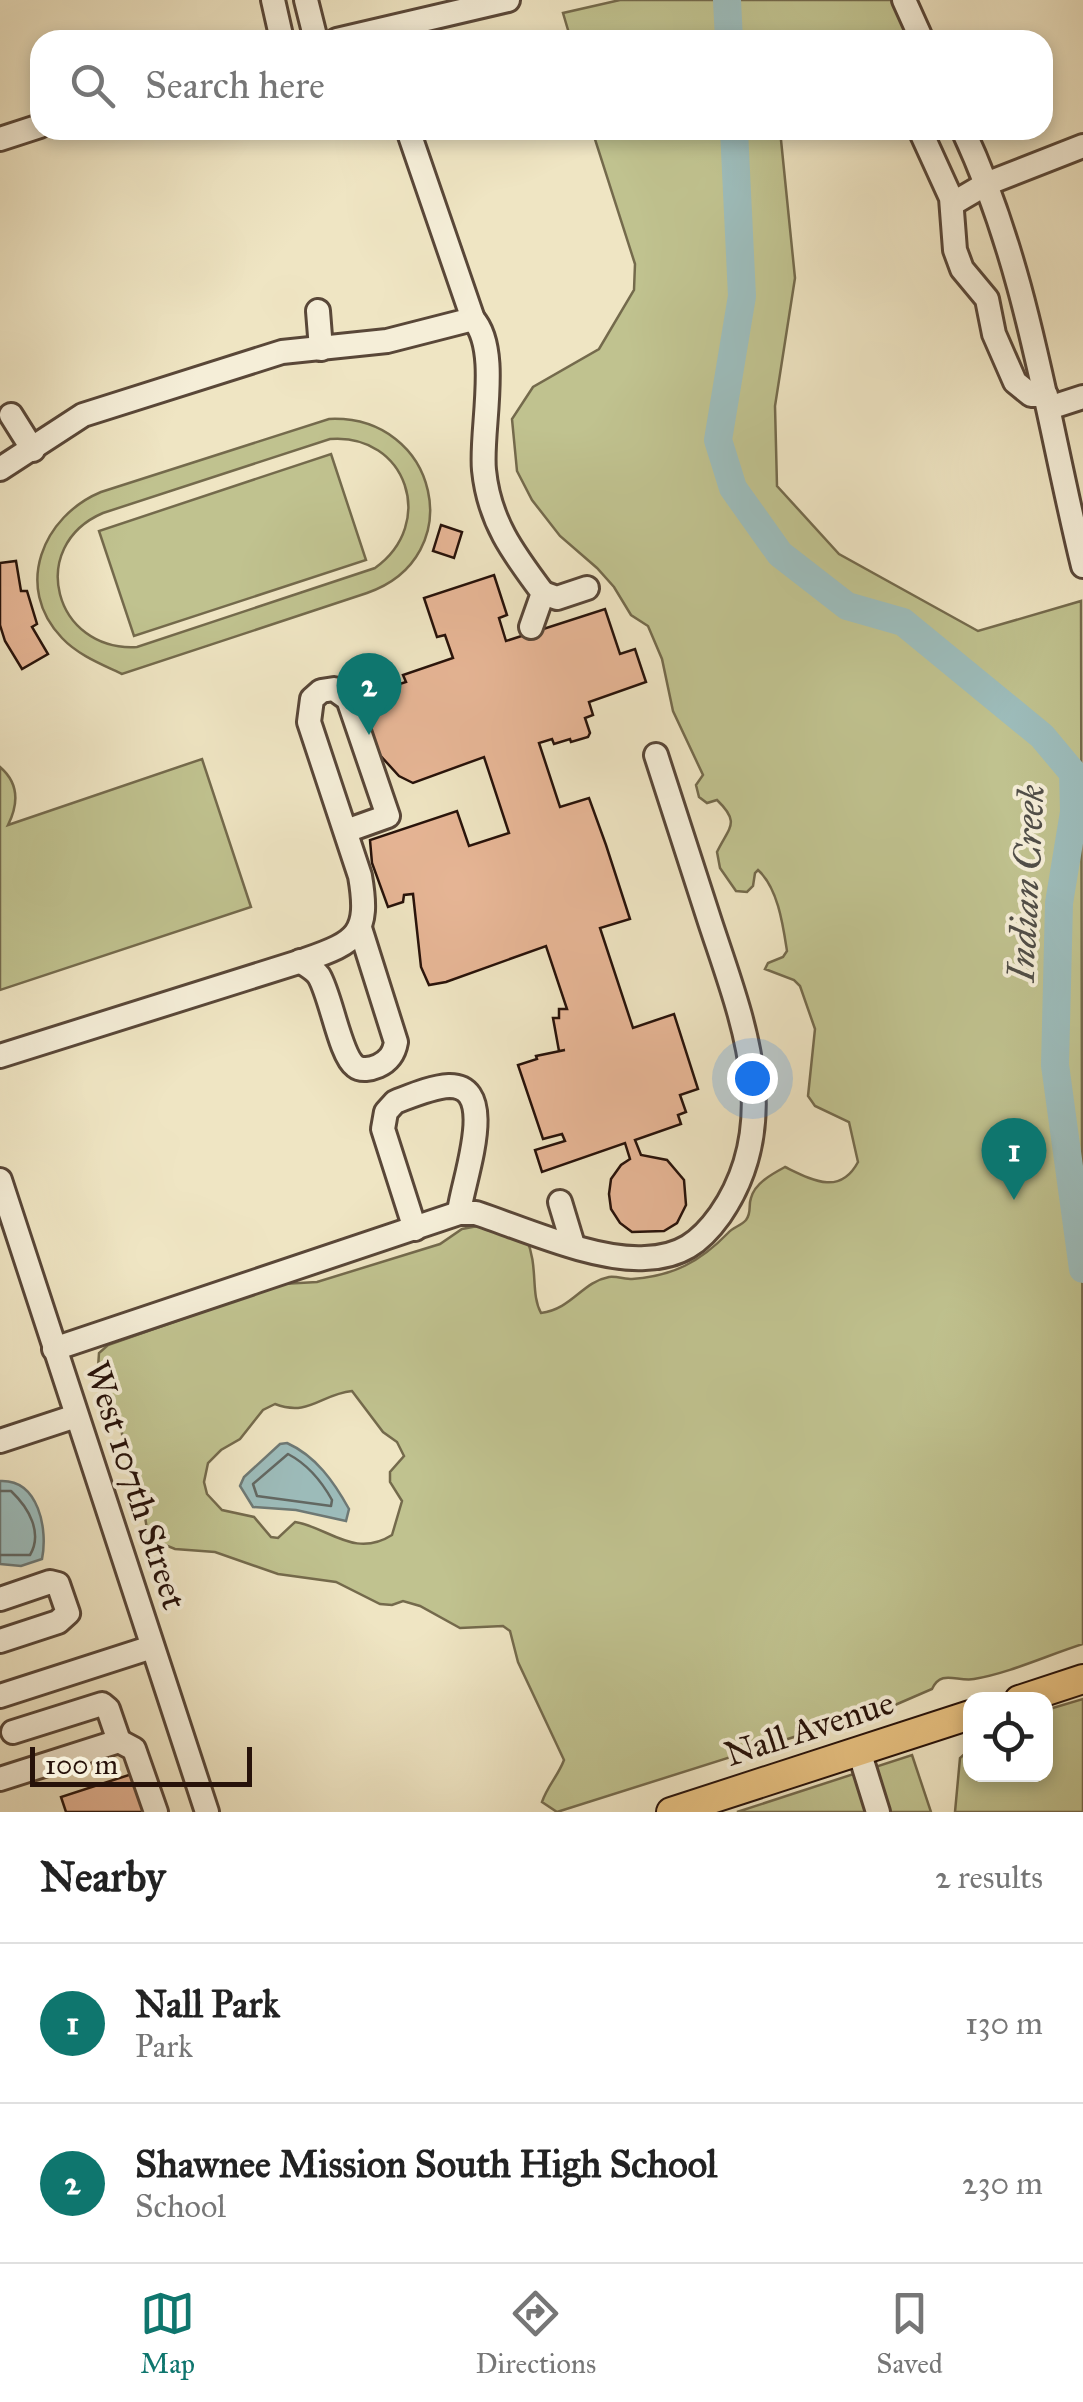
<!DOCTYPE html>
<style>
:root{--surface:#fff;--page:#f2f2f2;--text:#222;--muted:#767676;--line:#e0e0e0;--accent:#0f766e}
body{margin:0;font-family:"IM FELL Great Primer",serif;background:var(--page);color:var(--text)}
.controls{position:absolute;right:30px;bottom:30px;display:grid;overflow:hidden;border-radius:20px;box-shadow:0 5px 15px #0003}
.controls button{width:90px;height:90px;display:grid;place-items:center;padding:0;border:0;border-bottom:2px solid var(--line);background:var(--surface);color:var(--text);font:50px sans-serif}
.scale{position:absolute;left:30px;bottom:25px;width:222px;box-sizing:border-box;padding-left:10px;border:5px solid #27120a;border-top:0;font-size:28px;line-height:35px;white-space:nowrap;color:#27120a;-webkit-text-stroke:8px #f5eed8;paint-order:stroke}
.you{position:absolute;left:752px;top:1078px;width:35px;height:35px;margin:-25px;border:8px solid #fff;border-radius:50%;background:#1a73e8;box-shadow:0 0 0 15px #1a73e833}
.badge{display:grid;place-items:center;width:65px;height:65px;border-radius:50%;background:var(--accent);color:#fff;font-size:32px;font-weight:700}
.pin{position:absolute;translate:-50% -82px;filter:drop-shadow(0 2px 5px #0008)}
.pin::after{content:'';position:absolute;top:52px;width:35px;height:30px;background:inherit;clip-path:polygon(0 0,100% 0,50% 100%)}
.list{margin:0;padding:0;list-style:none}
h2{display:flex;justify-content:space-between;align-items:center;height:130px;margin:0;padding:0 40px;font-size:42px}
h2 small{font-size:32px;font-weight:400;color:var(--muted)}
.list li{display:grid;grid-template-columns:65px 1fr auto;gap:30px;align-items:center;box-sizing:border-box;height:160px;padding:0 40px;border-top:2px solid var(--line)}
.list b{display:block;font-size:38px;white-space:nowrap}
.list p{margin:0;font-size:32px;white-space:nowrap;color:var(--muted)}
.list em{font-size:32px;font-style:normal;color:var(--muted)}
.icon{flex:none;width:55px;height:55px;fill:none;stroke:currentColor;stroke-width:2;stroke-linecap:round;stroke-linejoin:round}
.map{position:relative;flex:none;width:1083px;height:1812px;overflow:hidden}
.search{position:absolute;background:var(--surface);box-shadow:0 5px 15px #0003;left:30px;right:30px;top:30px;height:110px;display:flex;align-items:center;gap:25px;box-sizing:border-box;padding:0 35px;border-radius:30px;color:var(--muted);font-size:38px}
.sheet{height:450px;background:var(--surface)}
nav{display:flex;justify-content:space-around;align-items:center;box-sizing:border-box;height:140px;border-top:2px solid var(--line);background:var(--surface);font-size:28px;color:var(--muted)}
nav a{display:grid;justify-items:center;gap:5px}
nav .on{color:var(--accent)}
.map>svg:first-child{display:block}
.green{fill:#c0c28f;stroke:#746a4c;stroke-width:2.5;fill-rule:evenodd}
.water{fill:#9dbdbc;stroke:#6e7975;stroke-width:2.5}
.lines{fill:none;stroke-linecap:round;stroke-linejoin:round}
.shore{stroke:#626863;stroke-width:2.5}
.river{stroke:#9dbdbc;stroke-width:28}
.building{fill:#e7b696;stroke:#27120a;stroke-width:2.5}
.minor-casing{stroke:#594738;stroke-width:28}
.major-casing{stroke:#27120a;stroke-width:32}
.minor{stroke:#f5eed8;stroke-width:22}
.major{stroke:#e8c282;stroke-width:28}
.labels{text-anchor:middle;stroke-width:8;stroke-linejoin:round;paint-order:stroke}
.street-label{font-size:35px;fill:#27120a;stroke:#f5eed8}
.water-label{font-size:38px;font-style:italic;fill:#504e48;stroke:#f5eed8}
</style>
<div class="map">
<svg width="1083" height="1812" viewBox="0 0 1083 1812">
<rect width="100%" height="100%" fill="#efe5c3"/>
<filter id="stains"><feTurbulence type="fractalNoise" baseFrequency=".002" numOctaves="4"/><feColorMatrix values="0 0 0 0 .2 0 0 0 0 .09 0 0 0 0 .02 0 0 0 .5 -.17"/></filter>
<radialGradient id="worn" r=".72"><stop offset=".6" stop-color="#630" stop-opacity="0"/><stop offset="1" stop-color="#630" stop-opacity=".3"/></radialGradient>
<!-- green -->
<g class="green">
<path d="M620 0H893L909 40H571L563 13Z"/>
<path d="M592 130H780L795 278 775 406 777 486 839 554 978 631 1081 601 1083 1644C1048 1655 1010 1673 974 1679 957 1682 941 1669 932 1689L895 1705 557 1812 542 1802C548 1785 558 1776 564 1760L518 1662 510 1631 503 1626 460 1628 420 1606 403 1601 392 1605 380 1604 336 1582 278 1574 215 1552 175 1549 155 1541 148 1535 145 1517 150 1499 124 1451 121 1425 98 1368 99 1353 108 1345 282 1284 317 1282 440 1244 462 1229 483 1225 526 1238C539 1266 530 1293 541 1313 572 1309 582 1282 609 1277 616 1276 625 1279 632 1279 673 1276 700 1262 728 1233 733 1227 741 1226 746 1220 752 1212 748 1206 751 1198 755 1183 772 1174 785 1167 812 1180 840 1196 858 1162L849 1122 815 1106 808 1096 815 1029 800 986 794 980 765 969 768 963 783 957 787 951C783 925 778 888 758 870L755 873 753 886 747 892 736 891 720 868 717 852C729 827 741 823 717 800L707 803 699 797 696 785 703 775 673 711 662 659 648 626 631 615 614 587 597 568 560 536 532 500 517 471 512 419 533 387 599 349 634 290 635 264ZM352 1391 383 1432 397 1442 404 1456 390 1472V1482L402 1501 392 1535C354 1559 328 1527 295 1522L278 1538 271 1537 254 1517 222 1510 207 1494 204 1482 208 1463 221 1450 240 1439 263 1410 275 1404C309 1417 321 1394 352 1391Z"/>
<path d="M329 419C438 414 471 557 367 593L122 674C101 664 78 655 62 638 13 587 43 516 101 492ZM330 439C407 433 437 524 375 568L137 647C54 652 26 546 103 513Z"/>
<path d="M331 454 366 560 134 636 99 531Z"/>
<path d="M202 759 251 907 0 990V767C20 784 18 805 8 825Z"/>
<path d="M1083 1699V1812H955L960 1758 970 1749V1774H1046V1710Z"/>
<path d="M912 1755 931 1812H737Z"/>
</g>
<!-- water -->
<g class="water">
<path d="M287 1443C316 1456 334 1482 349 1509L346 1521 296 1510 253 1507 240 1486 244 1477 280 1444Z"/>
<path d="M0 1481C39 1479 48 1530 42 1559L21 1566 0 1564Z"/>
</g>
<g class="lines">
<!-- shore -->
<g class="shore">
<path d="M288 1454C307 1464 322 1482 332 1500L331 1506 257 1496 253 1484Z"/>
<path d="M0 1491H11C29 1508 43 1533 30 1555H0"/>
</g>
<!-- river -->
<g class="river">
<path d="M727 0 729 40"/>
<path d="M734 130 742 296 718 440 733 488 780 554 847 606 903 622 1042 736 1073 773 1074 812 1059 903 1055 1065 1083 1269"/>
</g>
</g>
<!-- building -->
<g class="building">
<path d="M441 525 462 532 454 558 433 551Z"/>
<path d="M16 561 21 591H27L37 624 32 627 48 654 22 669 5 641 0 625V563Z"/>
<path d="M494 575 507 615 499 618 506 641 605 609 620 654 635 649 646 682 589 702 593 715 585 718 590 733 588 737 571 742 570 739 554 744 552 739 539 743 560 807 589 798 606 845 630 919 600 928 633 1028 674 1014 698 1089 680 1095 686 1112 678 1115 681 1124 635 1140 641 1155 667 1160 684 1180 686 1205 677 1223 664 1231 632 1232 620 1223 611 1209 609 1194 611 1179 621 1165 630 1159 625 1143 542 1172 535 1150 565 1141 562 1134 543 1139 518 1065 537 1059 536 1056 565 1050 559 1051 553 1018H559V1009H567L546 946 446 982 429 985 421 967 413 894 404 895 403 902 388 907 372 863 370 840 457 811 469 846 509 833 484 757 413 783 399 776 378 753 366 712 380 707 377 701 393 696 390 687 406 682 403 675 453 658 445 635 437 637 424 598Z"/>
<path d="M135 1773 148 1812H66L61 1797Z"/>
</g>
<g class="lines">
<defs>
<g id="minor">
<path d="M273 0 282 40"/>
<path d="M306 0 316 40"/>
<path d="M904 0 922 40"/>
<path d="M337 40 508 0"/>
<path d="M920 130 951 198 955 250 962 269 987 299 994 334 1015 382 1031 395H1046"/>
<path d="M963 130C1028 269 1047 419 1083 566"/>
<path d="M0 139 40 126"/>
<path d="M952 204 986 184 1083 146"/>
<path d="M318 311 321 349"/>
<path d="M473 319C501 350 480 431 484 470 489 521 513 553 543 593L531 627"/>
<path d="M1049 408 1083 397"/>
<path d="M11 415 33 450"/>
<path d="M0 469 83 415 282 352 387 341 473 319 408 130"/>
<path d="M543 593 557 598 587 588"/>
<path d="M300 961C307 966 314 969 319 976 331 996 340 1055 355 1066 361 1071 371 1069 378 1066 389 1061 394 1054 396 1042L360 928"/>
<path d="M0 1056 305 960C357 942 370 934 360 876L309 722 312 699 321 691 334 689 348 699 388 816 346 831"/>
<path d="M0 1180 207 1812"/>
<path d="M560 1202 573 1245"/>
<path d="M415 1229 383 1129 386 1112 395 1102C411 1096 431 1087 449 1086 501 1085 461 1185 459 1213"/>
<path d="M54 1349 459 1213H476C524 1229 595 1261 645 1258 680 1257 700 1243 720 1215 785 1121 742 1019 710 922 692 867 674 811 656 755"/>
<path d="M0 1441 76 1416"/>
<path d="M0 1599 50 1582 58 1584 68 1613 58 1622 0 1641"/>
<path d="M0 1696 152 1647"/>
<path d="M13 1732 102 1704 108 1709 119 1741"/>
<path d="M859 1751 878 1812"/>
<path d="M0 1779 119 1741 134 1749 156 1812"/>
</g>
<g id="major">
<path d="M1019 1700 1083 1679"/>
<path d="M671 1812 970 1715"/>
</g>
</defs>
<!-- minor casing -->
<use href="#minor" class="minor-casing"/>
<!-- major casing -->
<use href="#major" class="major-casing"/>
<!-- minor -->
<use href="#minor" class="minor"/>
<!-- major -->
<use href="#major" class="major"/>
</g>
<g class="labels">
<!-- street labels -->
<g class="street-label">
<text transform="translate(136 1485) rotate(72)" y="12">West 107th Street</text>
<text transform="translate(809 1728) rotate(-18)" y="12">Nall Avenue</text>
</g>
<!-- water labels -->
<g class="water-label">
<text transform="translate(1026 883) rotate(-87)" y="13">Indian Creek</text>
</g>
</g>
<rect width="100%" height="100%" filter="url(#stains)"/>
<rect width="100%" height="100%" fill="url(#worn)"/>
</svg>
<div class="controls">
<button><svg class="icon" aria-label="locate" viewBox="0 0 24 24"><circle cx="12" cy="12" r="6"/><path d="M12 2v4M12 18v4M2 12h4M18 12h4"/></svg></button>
</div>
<div class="scale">100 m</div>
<div class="you"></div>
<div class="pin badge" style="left:1014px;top:1200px">1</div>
<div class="pin badge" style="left:369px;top:735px">2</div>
<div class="search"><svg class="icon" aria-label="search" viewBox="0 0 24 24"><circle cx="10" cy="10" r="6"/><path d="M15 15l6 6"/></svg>Search here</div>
</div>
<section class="sheet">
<h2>Nearby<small>2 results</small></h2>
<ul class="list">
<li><span class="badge">1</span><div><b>Nall Park</b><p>Park</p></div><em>130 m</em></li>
<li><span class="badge">2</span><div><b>Shawnee Mission South High School</b><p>School</p></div><em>230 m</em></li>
</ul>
</section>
<nav>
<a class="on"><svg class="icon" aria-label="map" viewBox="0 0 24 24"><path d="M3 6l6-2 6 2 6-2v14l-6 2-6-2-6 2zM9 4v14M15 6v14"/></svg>Map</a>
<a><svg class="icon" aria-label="directions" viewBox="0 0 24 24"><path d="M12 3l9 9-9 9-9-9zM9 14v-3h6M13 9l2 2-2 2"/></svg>Directions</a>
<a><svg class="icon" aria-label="saved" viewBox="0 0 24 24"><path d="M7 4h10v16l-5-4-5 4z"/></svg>Saved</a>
</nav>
